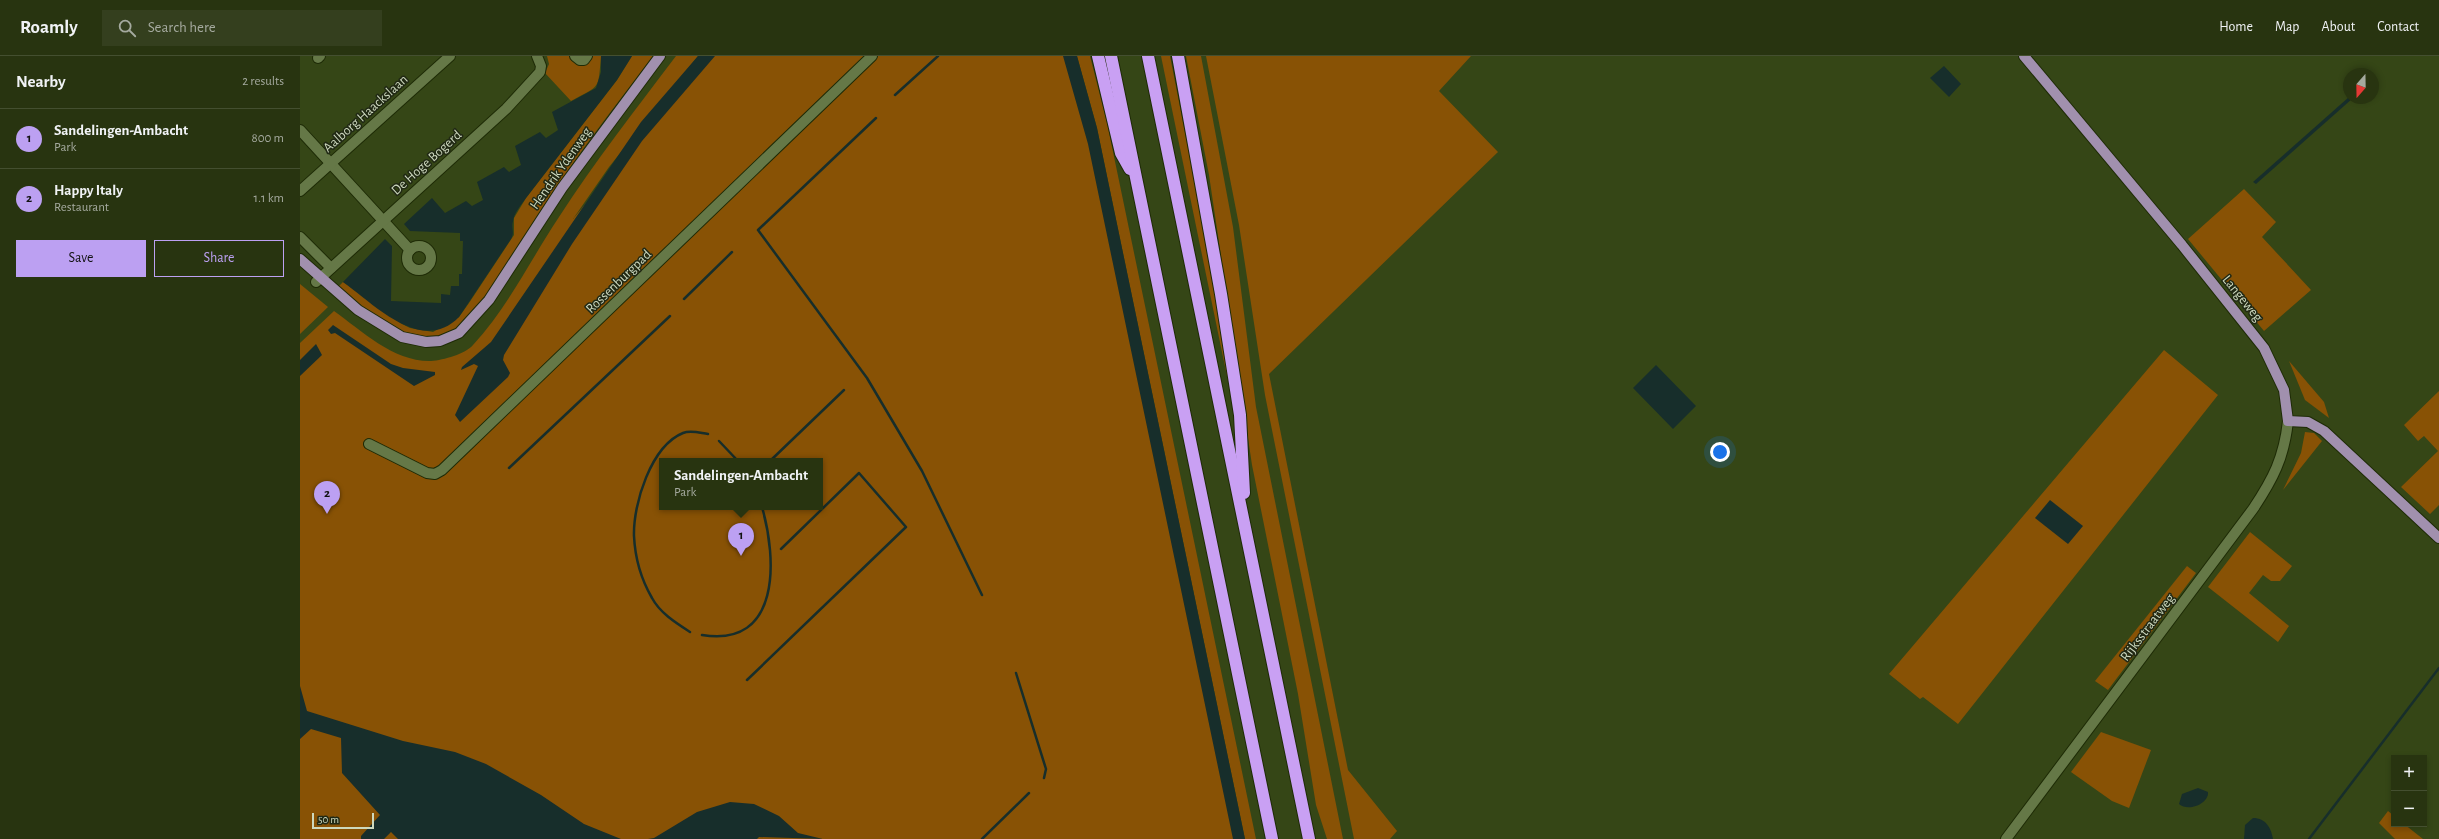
<!DOCTYPE html>
<meta charset="utf-8">
<style>
:root{--surface:#283410;--page:#343f1e;--text:#f1f3f6;--muted:#a5aa9f;--line:#444f30;--accent:#bca0f2}
body{margin:0;font-family:"Alegreya Sans",sans-serif;background:var(--page);color:var(--text)}
.controls{position:absolute;right:12px;bottom:12px;display:grid;overflow:hidden;border-radius:0px;box-shadow:0 2px 6px #0003}
.controls button{width:36px;height:36px;display:grid;place-items:center;padding:0;border:0;border-bottom:1px solid var(--line);background:var(--surface);color:var(--text);font:20px sans-serif}
.compass{position:absolute;left:2043px;top:12px;width:36px;height:36px;border-radius:50%;background:var(--surface);box-shadow:0 2px 6px #0003;rotate:200deg}
.scale{position:absolute;left:12px;bottom:10px;width:62px;box-sizing:border-box;padding-left:4px;border:2px solid #cdd8be;border-top:0;font-size:11px;line-height:14px;white-space:nowrap;color:#cdd8be;-webkit-text-stroke:3px #212915;paint-order:stroke}
.you{position:absolute;left:1420px;top:396px;width:14px;height:14px;margin:-10px;border:3px solid #fff;border-radius:50%;background:#1a73e8;box-shadow:0 0 0 6px #1a73e833}
.badge{display:grid;place-items:center;width:26px;height:26px;border-radius:50%;background:var(--accent);color:#111;font-size:13px;font-weight:700}
.pin{position:absolute;translate:-50% -33px;filter:drop-shadow(0 1px 2px #0008)}
.pin::after{content:'';position:absolute;top:21px;width:14px;height:12px;background:inherit;clip-path:polygon(0 0,100% 0,50% 100%)}
.popup{position:absolute;left:359px;top:402px;width:164px;height:52px;box-sizing:border-box;display:grid;place-content:center;border-radius:0px;background:var(--surface);filter:drop-shadow(0 1px 3px #0005);font-size:13px;white-space:nowrap;color:var(--muted)}
.popup b{font-size:15px;color:var(--text)}
.popup::after{content:'';position:absolute;left:50%;top:100%;margin-left:-8px;border:8px solid transparent;border-top-color:var(--surface)}
.list{margin:0;padding:0;list-style:none}
h2{display:flex;justify-content:space-between;align-items:center;height:52px;margin:0;padding:0 16px;font-size:17px}
h2 small{font-size:13px;font-weight:400;color:var(--muted)}
.list li{display:grid;grid-template-columns:26px 1fr auto;gap:12px;align-items:center;box-sizing:border-box;height:60px;padding:0 16px;border-top:1px solid var(--line)}
.list b{display:block;font-size:15px;white-space:nowrap}
.list p{margin:0;font-size:13px;white-space:nowrap;color:var(--muted)}
.list em{font-size:13px;font-style:normal;color:var(--muted)}
.actions{display:flex;gap:8px;padding:12px 16px}
.actions a{flex:1;padding:9px 0;border:1px solid var(--accent);border-radius:0px;text-align:center;font-size:14px;color:var(--accent)}
.actions .main{background:var(--accent);color:#111}
.icon{flex:none;width:22px;height:22px;fill:none;stroke:currentColor;stroke-width:2;stroke-linecap:round;stroke-linejoin:round}
.map{position:relative;flex:none;width:2139px;height:783px;overflow:hidden}
header{display:flex;align-items:center;gap:24px;box-sizing:border-box;height:56px;padding:0 20px;background:var(--surface);border-bottom:1px solid var(--line)}
header strong{font-size:19px}
nav{display:flex;gap:22px;margin-inline-start:auto;font-size:14px}
.search{width:280px;height:36px;background:var(--page);display:flex;align-items:center;gap:10px;box-sizing:border-box;padding:0 14px;border-radius:0px;color:var(--muted);font-size:15px}
main{display:flex}
aside{flex:1;background:var(--surface)}
.map>svg:first-child{display:block}
.green{fill:#885205;fill-rule:evenodd}
.water{fill:#172e2b}
.lines{fill:none;stroke-linecap:round;stroke-linejoin:round}
.stream{stroke:#172e2b;stroke-width:2.5}
.minor-casing{stroke:#1e2b06;stroke-width:12}
.major-casing{stroke:#1e2b06;stroke-width:12}
.highway-casing{stroke:#1e2b06;stroke-width:14}
.minor{stroke:#657847;stroke-width:10}
.major{stroke:#a190ae;stroke-width:10}
.highway{stroke:#c9a0f3;stroke-width:12}
.labels{text-anchor:middle;stroke-width:3;stroke-linejoin:round;paint-order:stroke}
.street-label{font-size:14px;fill:#cdd8be;stroke:#212915}
</style>
<header>
<strong>Roamly</strong>
<div class="search"><svg class="icon" aria-label="search" viewBox="0 0 24 24"><circle cx="10" cy="10" r="6"/><path d="M15 15l6 6"/></svg>Search here</div>
<nav><a>Home</a><a>Map</a><a>About</a><a>Contact</a></nav>
</header>
<main>
<aside>
<h2>Nearby<small>2 results</small></h2>
<ul class="list">
<li><span class="badge">1</span><div><b>Sandelingen-Ambacht</b><p>Park</p></div><em>800 m</em></li>
<li><span class="badge">2</span><div><b>Happy Italy</b><p>Restaurant</p></div><em>1.1 km</em></li>
</ul>
<div class="actions"><a class="main">Save</a><a>Share</a></div>
</aside>
<div class="map">
<svg width="2139" height="783" viewBox="0 0 2139 783">
<rect width="100%" height="100%" fill="#354616"/>
<!-- green -->
<g class="green">
<path d="M247 0H270L272 5 279 9 289 0H301C298 34 301 29 271 45L245 17 249 8Z"/>
<path d="M332 0H353C315 50 277 99 243 151 223 181 206 212 186 241 177 254 159 278 143 281 102 290 66 255 36 233L43 226 102 268 110 272 133 276 159 261 169 247 214 179V162L226 142 317 24Z"/>
<path d="M376 0H398L309 111 273 163 408 0H768L788 80 942 783H0V287L34 255C62 275 94 306 131 305 144 304 165 298 173 289 208 251 231 203 259 161 295 105 336 53 376 0ZM362 405H520V451H362Z"/>
<path d="M777 0H790L807 67 956 783H945L797 72Z"/>
<path d="M861 0H870L921 261 929 330Z"/>
<path d="M886 0H901L933 171 956 351 1043 783H1027L1016 749 998 638 952 409 909 119Z"/>
<path d="M906 0H1171L1139 35 1198 96 969 318 1048 714 1097 775 1090 783H1054L965 339 939 169Z"/>
<path d="M1944 133 1976 166 1962 181 2011 234 1964 275 1888 183Z"/>
<path d="M0 228 28 251 0 278Z"/>
<path d="M1864 294 1918 339 1658 668 1623 641 1620 643 1589 618Z"/>
<path d="M1989 305 2024 346 2029 362 2005 344Z"/>
<path d="M2139 335V449L2130 458 2101 431 2138 395 2124 380 2118 385 2104 369Z"/>
<path d="M2005 376 2014 377 2022 385 1983 434 2001 397Z"/>
<path d="M1950 476 1992 510 1980 525H1971L1963 519 1949 537 1989 570 1978 586 1908 531Z"/>
<path d="M1887 510 1896 517 1808 634 1795 625Z"/>
<path d="M1801 676 1851 694 1829 752 1812 745 1771 716Z"/>
<path d="M2088 755 2094 760V768H2104L2123 783H2095L2079 767Z"/>
</g>
<!-- water -->
<g class="water">
<path d="M301 0H332L317 24 226 142C221 149 214 157 213 165 211 173 215 176 211 183L159 261C122 299 75 249 43 226L85 183 92 190 91 245 141 247V238L150 239 151 230H159V218H162L163 185H160V177L110 175 104 168 132 142 145 157 166 145 172 150 183 144 177 126 204 111 209 116 221 109 215 90 240 76 246 82 258 74 252 56 296 32 301 16Z"/>
<path d="M398 0H415L342 85 272 188 204 299 203 304 210 317 208 321 160 366 155 359 178 310 174 308 161 314 162 311 191 286 341 66Z"/>
<path d="M763 0H777L797 72 945 783H933L788 88Z"/>
<path d="M1644 10 1661 28 1649 41 1630 22Z"/>
<path d="M2049 41 2053 42 1956 128 1953 126Z"/>
<path d="M33 269 91 308 103 312 135 316V319L114 330 35 277 31 278 28 274Z"/>
<path d="M16 288 22 299 0 320V304Z"/>
<path d="M1356 309 1396 350 1373 373 1333 332Z"/>
<path d="M1750 444 1783 470 1768 488 1735 462Z"/>
<path d="M0 630 7 655 103 685 155 696 186 708 241 739 284 768 321 783H98L91 776 84 783H61V780L80 759 42 717 41 682 11 673 0 683Z"/>
<path d="M1898 732 1908 736C1909 748 1888 756 1879 748L1882 738Z"/>
<path d="M430 746 454 748 479 760 498 777 523 783 459 781 457 783H348L354 782 397 756Z"/>
<path d="M1953 762C1966 762 1971 772 1973 783H1944L1945 769Z"/>
</g>
<g class="lines">
<!-- stream -->
<g class="stream">
<path d="M595 39 638 0"/>
<path d="M576 62 458 174 567 322 622 415 682 539"/>
<path d="M384 243 432 196"/>
<path d="M419 385 438 405"/>
<path d="M470 405 544 334"/>
<path d="M209 412 370 260"/>
<path d="M390 576C376 567 360 557 352 542 341 523 335 501 334 480 333 448 351 390 383 377 391 374 400 377 408 378"/>
<path d="M402 579C481 592 477 503 462 451"/>
<path d="M716 617 746 713 744 722"/>
<path d="M447 624 606 471 559 417 481 493"/>
<path d="M682 783 729 737"/>
<path d="M2009 783 2139 612"/>
</g>
<defs>
<g id="minor">
<path d="M275 0 280 4H284L287 0"/>
<path d="M18 2 20 0"/>
<path d="M0 74 110 194"/>
<path d="M0 135 150 0"/>
<path d="M0 181 31 212"/>
<circle cx="119" cy="202" r="12"/>
<path d="M16 226 206 53 240 16 241 10 237 0"/>
<path d="M69 388 127 417 135 418 142 414 572 0"/>
<path d="M1706 783 1953 453C1973 423 1984 402 1988 365"/>
</g>
<g id="major">
<path d="M1724 0 1882 189 1964 292 1984 334 1988 365 2008 366 2024 375 2139 482"/>
<path d="M0 203 58 254 102 281 126 286 140 285 159 277 189 244 262 132 360 0"/>
</g>
<g id="highway">
<path d="M798 0 821 97 830 113"/>
<path d="M811 0 972 783"/>
<path d="M848 0 1009 783"/>
<path d="M878 0 921 238 940 359 944 437"/>
</g>
</defs>
<!-- minor casing -->
<use href="#minor" class="minor-casing"/>
<!-- major casing -->
<use href="#major" class="major-casing"/>
<!-- highway casing -->
<use href="#highway" class="highway-casing"/>
<!-- minor -->
<use href="#minor" class="minor"/>
<!-- major -->
<use href="#major" class="major"/>
<!-- highway -->
<use href="#highway" class="highway"/>
</g>
<g class="labels">
<!-- street labels -->
<g class="street-label">
<text transform="translate(65 57) rotate(-42)" y="5">Aalborg Haackslaan</text>
<text transform="translate(126 106) rotate(-42)" y="5">De Hoge Bogerd</text>
<text transform="translate(260 112) rotate(-55)" y="5">Hendrik Ydenweg</text>
<text transform="translate(318 225) rotate(-44)" y="5">Rossenburgpad</text>
<text transform="translate(1943 242) rotate(51)" y="5">Langeweg</text>
<text transform="translate(1847 571) rotate(-53)" y="5">Rijksstraatweg</text>
</g>
</g>
</svg>
<div class="controls">
<button>+</button>
<button>−</button>
</div>
<svg class="compass" viewBox="-18 -18 36 36"><path d="M0-13l5 13h-10z" fill="#e53935"/><path d="M0 13l5-13h-10z" fill="#a5aa9f"/></svg>
<div class="scale">50 m</div>
<div class="you"></div>
<div class="pin badge" style="left:441px;top:500px">1</div>
<div class="popup"><b>Sandelingen-Ambacht</b>Park</div>
<div class="pin badge" style="left:27px;top:458px">2</div>
</div>
</main>
